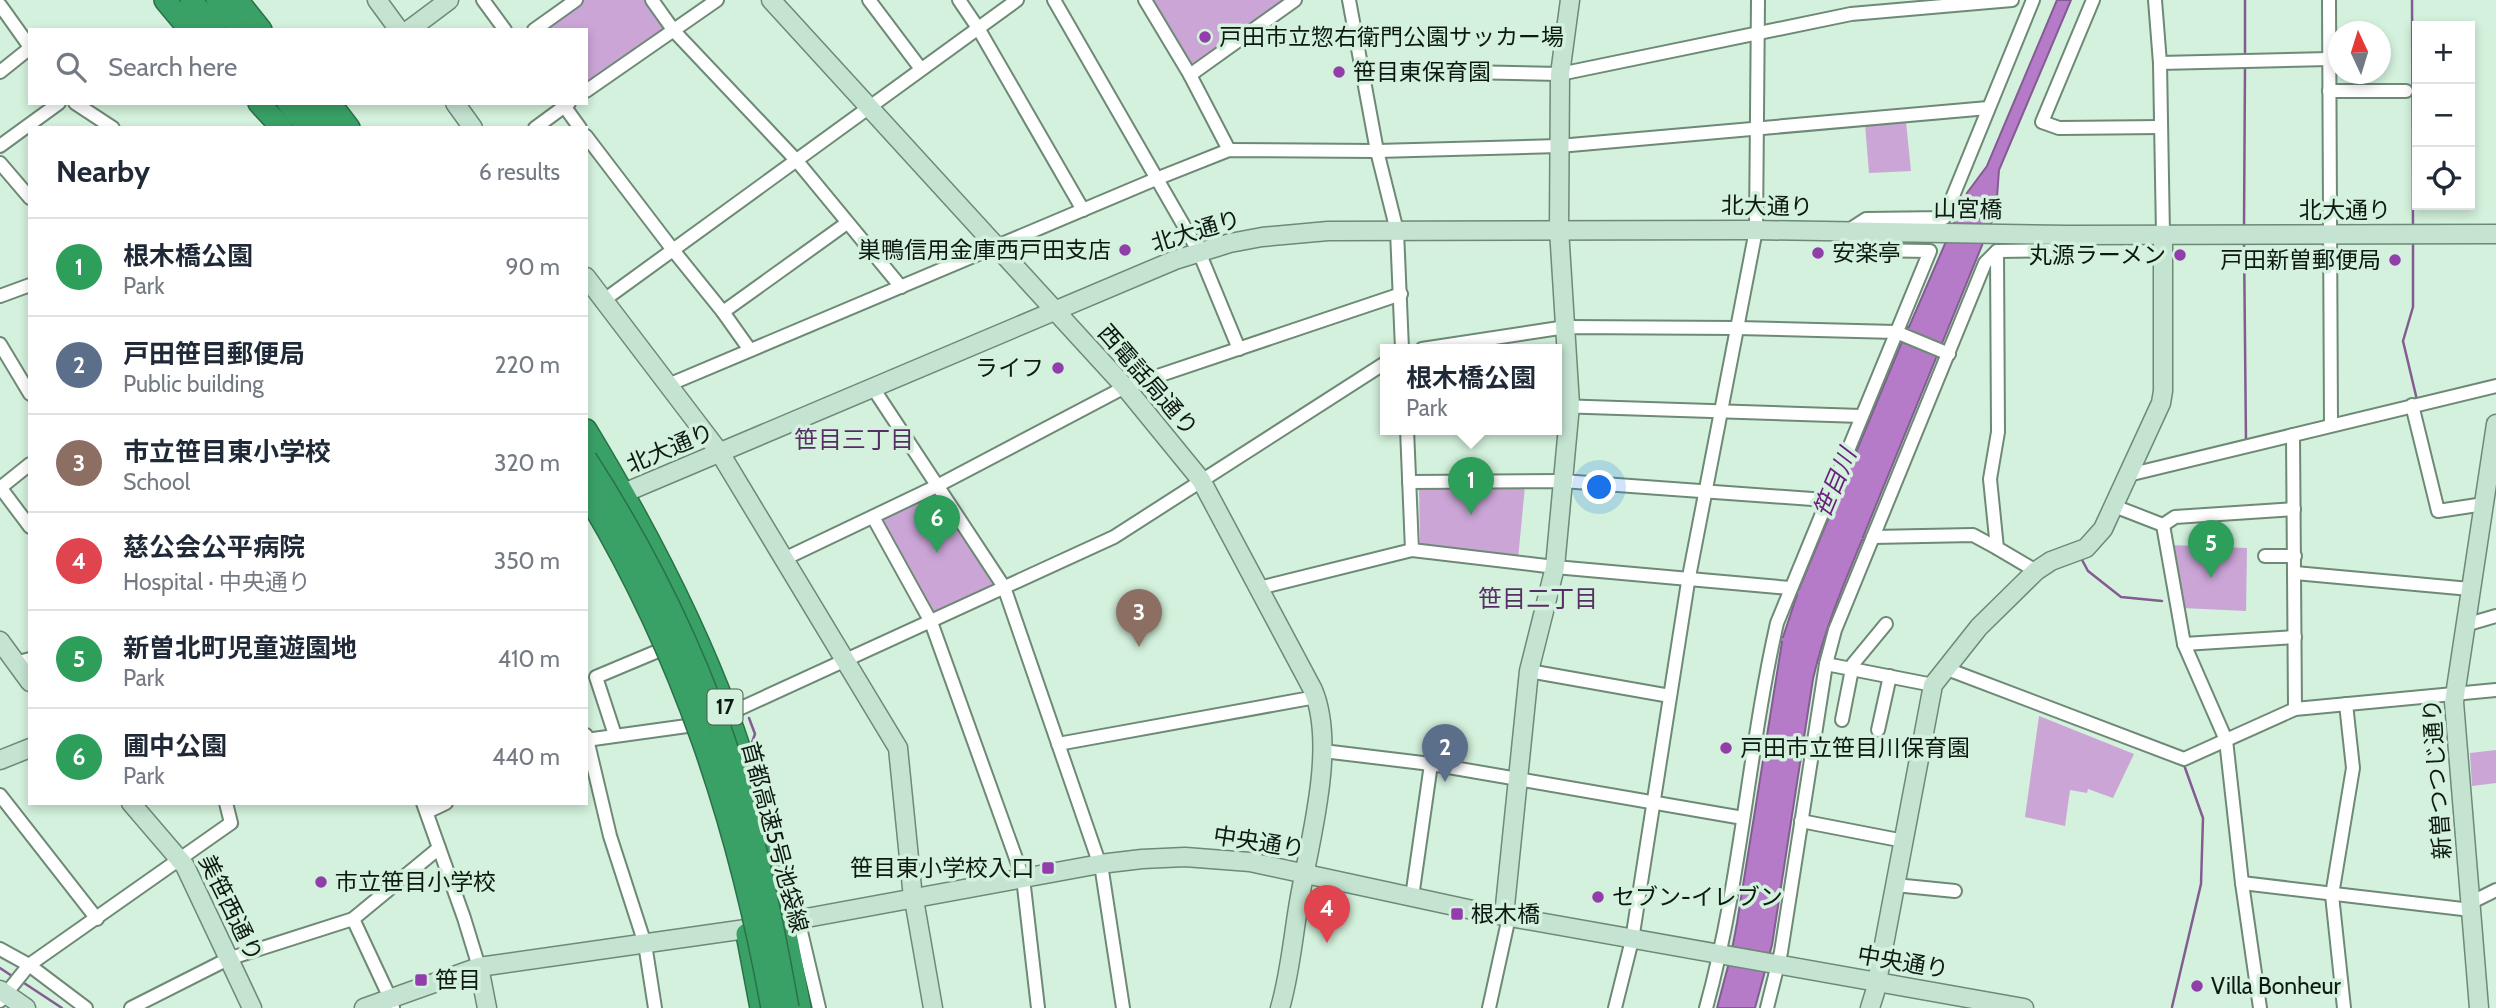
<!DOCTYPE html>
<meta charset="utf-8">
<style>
:root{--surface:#fff;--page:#f2f2f3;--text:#1f2937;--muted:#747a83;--line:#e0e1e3;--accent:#913daa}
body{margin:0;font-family:Cabin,"Noto Sans JP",sans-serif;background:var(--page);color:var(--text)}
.controls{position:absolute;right:21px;top:21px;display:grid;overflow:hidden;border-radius:0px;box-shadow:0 4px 10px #0003}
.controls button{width:63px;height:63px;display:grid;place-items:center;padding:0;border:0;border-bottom:2px solid var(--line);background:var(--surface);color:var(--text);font:35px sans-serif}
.compass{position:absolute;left:2328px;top:21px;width:63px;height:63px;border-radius:50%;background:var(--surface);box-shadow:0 4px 10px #0003;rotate:356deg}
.you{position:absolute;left:1600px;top:488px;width:24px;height:24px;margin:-18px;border:5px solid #fff;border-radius:50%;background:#1a73e8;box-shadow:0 0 0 10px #1a73e833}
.badge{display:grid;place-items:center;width:46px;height:46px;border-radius:50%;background:var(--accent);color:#fff;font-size:23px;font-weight:700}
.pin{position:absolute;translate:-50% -58px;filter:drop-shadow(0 2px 4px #0008)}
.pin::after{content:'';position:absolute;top:37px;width:24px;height:21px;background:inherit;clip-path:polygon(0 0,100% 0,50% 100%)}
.popup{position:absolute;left:1380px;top:344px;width:182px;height:91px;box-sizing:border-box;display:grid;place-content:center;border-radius:0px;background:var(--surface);filter:drop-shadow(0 2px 5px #0005);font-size:23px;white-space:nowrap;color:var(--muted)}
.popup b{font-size:26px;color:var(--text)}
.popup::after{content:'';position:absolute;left:50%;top:100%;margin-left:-14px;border:14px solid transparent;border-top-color:var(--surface)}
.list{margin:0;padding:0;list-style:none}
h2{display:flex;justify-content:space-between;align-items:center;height:91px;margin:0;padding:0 28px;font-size:30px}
h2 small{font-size:23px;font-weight:400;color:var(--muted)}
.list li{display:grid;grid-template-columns:46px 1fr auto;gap:21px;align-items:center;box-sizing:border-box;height:98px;padding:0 28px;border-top:2px solid var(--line)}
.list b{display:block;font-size:26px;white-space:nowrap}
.list p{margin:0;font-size:23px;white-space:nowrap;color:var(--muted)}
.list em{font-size:23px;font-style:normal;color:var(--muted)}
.icon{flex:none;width:38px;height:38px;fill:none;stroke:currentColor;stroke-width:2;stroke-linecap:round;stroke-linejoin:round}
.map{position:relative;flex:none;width:2496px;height:1008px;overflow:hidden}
.search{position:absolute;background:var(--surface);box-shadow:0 4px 10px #0003;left:28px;top:28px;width:560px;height:77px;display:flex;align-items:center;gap:18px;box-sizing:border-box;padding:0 24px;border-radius:0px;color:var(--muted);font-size:26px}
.panel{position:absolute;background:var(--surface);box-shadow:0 4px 10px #0003;left:28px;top:126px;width:560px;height:679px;border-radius:0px}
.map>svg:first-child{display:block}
.green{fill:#caa5d6}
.water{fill:#b57ac8;stroke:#835d91;stroke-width:2}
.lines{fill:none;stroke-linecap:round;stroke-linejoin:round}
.stream{stroke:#835d91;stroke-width:2.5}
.street-casing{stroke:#6e8976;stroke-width:16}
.secondary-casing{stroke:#6e8976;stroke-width:21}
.highway-casing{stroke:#2a7149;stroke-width:24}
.street{stroke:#fff;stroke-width:12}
.secondary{stroke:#c4e3d1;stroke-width:18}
.highway{stroke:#39a166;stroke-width:21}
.highway-bridge-casing{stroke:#2a7149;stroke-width:24;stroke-linecap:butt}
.highway-bridge{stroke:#39a166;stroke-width:21}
.poi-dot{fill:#913daa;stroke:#d3f1dc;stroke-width:2.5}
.labels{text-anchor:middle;stroke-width:7;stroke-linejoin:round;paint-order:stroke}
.shield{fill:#d3f1dc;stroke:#495a4f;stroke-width:2}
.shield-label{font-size:21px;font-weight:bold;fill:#0e1912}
.poi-label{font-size:23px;fill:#0e1912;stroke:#d3f1dc;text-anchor:start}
.street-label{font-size:23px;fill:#0e1912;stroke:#d3f1dc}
.neighbourhood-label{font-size:24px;fill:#572e63;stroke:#d3f1dc}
.water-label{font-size:24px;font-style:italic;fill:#6a1f7e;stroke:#d3f1dc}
</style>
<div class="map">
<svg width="2496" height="1008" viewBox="0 0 2496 1008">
<rect width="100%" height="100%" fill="#d3f1dc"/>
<!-- green -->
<g class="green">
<path d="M582 0H646L665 26V31L586 86V30H542Z"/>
<path d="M1145 0H1295L1190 75Z"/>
<path d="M1906 122 1911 171 1869 173 1865 124Z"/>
<path d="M1525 486 1518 559 1422 548 1420 541 1419 487Z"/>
<path d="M933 493 939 495 995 582 994 585 935 616 881 524 882 518Z"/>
<path d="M2170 545 2247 548 2246 611 2182 608Z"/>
<path d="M2039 716 2134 754 2113 798 2088 789 2087 793 2070 790 2065 826 2025 817Z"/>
<path d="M2496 750V783L2472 786 2470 753Z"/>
</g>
<!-- water -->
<path class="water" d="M2057 0H2071L1999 170 1996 211 1863 537 1867 539 1866 541 1862 540C1843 586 1824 631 1813 679L1772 945 1755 1008H1717L1731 955 1737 923 1782 642 1778 640 1779 637H1783L1797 595 1794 592 1796 589H1799L1907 330 1904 328 1905 326 1909 327 1967 193 1987 166Z"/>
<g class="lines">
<!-- stream -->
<g class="stream">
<path d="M2412 0 2413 228"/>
<path d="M2245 56V0"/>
<path d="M2244 228 2245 66"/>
<path d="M2244 241 2246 441"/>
<path d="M2413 241V307L2403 341 2417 400"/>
<path d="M2081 558 2088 571 2121 597 2162 601"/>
<path d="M749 718 755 734 750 748"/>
<path d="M765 797 778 839 794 908"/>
<path d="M0 968 15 978"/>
<path d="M21 981 62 1008"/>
<path d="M2172 1007 2201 884 2203 818 2184 765"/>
</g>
<defs>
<g id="street">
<path d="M483 0 505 30"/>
<path d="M652 0 674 31 797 161 901 287"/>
<path d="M869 0 921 69"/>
<path d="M959 0 978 28 1083 210"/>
<path d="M1054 0 1199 252 1239 349"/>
<path d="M1145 0 1190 75 1229 150"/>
<path d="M1349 0 1377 151 1397 231 1402 349"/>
<path d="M2093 0 2042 122 2059 128 2161 127"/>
<path d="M2155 0 2160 63 2163 235"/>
<path d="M2329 0 2331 425"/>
<path d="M0 5 30 47"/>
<path d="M534 30 576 0"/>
<path d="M2160 63 2329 59"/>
<path d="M1362 70 1560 74 1851 14 2012 0"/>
<path d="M0 72 30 48"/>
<path d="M1190 75 1295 0"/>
<path d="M586 91 717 0"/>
<path d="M2329 91H2406"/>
<path d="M75 103 113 128"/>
<path d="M562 103 580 128"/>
<path d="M535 128 569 103"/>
<path d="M586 136 673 250 723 312 750 350"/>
<path d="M0 146 59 103"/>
<path d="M0 163 30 198"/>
<path d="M1997 251 1998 432 1990 479 1997 548 2036 571"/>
<path d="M0 296 30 285"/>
<path d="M604 300 1017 0"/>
<path d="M723 312 847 223"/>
<path d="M0 344 30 394"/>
<path d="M1422 349 1566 327 1737 328 1896 332 1949 354"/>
<path d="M668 385 1156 179 1229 150 1377 151 1559 146 1988 108"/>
<path d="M873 388 1004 587 1102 871 1123 1008"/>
<path d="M2412 405 2438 511 2484 504"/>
<path d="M1557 406 1861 416"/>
<path d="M1407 429 1412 550"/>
<path d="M2293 435 2295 709"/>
<path d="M2128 475 2496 386"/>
<path d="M1409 482 1562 481 1826 500"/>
<path d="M0 487 30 527"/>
<path d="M0 488 30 464"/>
<path d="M2114 506 2163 525 2184 644 2226 740 2242 883 2260 1008"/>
<path d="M873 517 931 622 1023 878 1038 1008"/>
<path d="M2163 525 2175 517 2294 509"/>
<path d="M1873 537 1973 535 1997 548"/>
<path d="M2265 556H2295"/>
<path d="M784 559 937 486 1125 387 1401 294"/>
<path d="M2295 573 2470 589"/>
<path d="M1259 588 1412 550 1555 567 1790 588"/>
<path d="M2465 625 2496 616"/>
<path d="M2184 644 2295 637"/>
<path d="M15 663 30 659"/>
<path d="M1826 664 1933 685"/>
<path d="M1947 669 2184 759 2295 709 2496 690"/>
<path d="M1529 671 1670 696"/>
<path d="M728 714 1114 537 1385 363"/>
<path d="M1842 720 1853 664 1886 624"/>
<path d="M1878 730 1890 676"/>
<path d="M586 735 610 836 645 944 655 1008"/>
<path d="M615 735 596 677 658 651"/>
<path d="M586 740 687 726"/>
<path d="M1058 744 1316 697"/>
<path d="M1323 751 1431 764 1743 818"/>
<path d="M0 795 97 919"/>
<path d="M423 803 464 918 479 967"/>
<path d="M427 812 446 803"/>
<path d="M1801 821 1904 841"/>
<path d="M2242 883 2471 910"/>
<path d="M1895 885 1955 891"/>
<path d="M1412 897 1431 764"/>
<path d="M2470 903 2496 890"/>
<path d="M353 919 390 998 393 1008"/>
<path d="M798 919 819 1008"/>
<path d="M0 949 29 965 86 1008"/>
<path d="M0 1001 29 965 231 823 226 803"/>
<path d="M131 1008 228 959 353 919 439 848"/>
<path d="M1489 1008 1507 926 1506 916"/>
<path d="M1615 1008 1632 940 1688 582 1756 230 1758 0"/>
<path d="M1706 1008C1741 882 1748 751 1777 623L1930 251 1865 250 1856 244 1846 232 1866 219 1944 218 2033 0"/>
<path d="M1767 1008 1781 952 1826 664 1835 630 1985 263 1997 251 2069 250 2080 246 2091 235"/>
<path d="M2344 1008 2332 895 2353 768 2346 704"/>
</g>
<g id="secondary">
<path d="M377 0 399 30"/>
<path d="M771 0 1125 387 1201 480 1313 690C1337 747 1309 843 1299 902 1293 937 1290 974 1280 1008"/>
<path d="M409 30 449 0"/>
<path d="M455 103 473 128"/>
<path d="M586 277 720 453 898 748 912 888 933 1008"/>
<path d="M612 498 1175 260 1230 243 1262 237 1328 231 1756 230 2068 235 2496 234"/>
<path d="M0 641 30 682"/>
<path d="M0 760 30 748"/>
<path d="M131 803 185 866 252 1008"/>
<path d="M1506 916 1505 906 1529 671 1555 567 1570 405 1559 229 1560 74 1570 0"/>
<path d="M479 967 487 1008"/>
<path d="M0 990 26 1008"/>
<path d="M364 1008 479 967 746 929 1100 864 1142 859 1185 857 1250 862 1482 912 2024 1008"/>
<path d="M1870 1008 1875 992 1933 685 1979 627 2036 571 2051 561 2086 548 2103 529 2161 403 2163 391V235"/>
<path d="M2479 1008 2454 702 2496 424"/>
</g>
<g id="highway">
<path d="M165 0 190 30"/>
<path d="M191 0 215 30"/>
<path d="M217 0 241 30"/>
<path d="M237 0 261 30"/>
<path d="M259 103 282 128"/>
<path d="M288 103 308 128"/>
<path d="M308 103 328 128"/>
<path d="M330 103 349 128"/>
<path d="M586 430C641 521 691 615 728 715 762 809 782 909 800 1008"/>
<path d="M747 934 761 1008"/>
</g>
</defs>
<!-- street casing -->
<use href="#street" class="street-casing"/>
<!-- secondary casing -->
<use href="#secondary" class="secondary-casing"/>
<!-- highway casing -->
<use href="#highway" class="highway-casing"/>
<!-- street -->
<use href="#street" class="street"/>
<!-- secondary -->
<use href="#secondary" class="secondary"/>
<!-- highway -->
<use href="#highway" class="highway"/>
<defs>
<g id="highway-bridge">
<path d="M586 459C650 558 703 667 737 780 759 855 774 931 788 1008"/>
<path d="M586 493C683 653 739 825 772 1008"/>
</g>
</defs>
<!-- highway-bridge casing -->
<use href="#highway-bridge" class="highway-bridge-casing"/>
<!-- highway-bridge -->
<use href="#highway-bridge" class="highway-bridge"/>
</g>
<!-- markers -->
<g class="poi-dot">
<circle cx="1205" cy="37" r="7"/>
<circle cx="1339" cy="72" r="7"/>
<circle cx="1125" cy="250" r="7"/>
<circle cx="1818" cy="253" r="7"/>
<circle cx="2180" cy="255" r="7"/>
<circle cx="2395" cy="260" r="7"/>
<circle cx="1058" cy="368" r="7"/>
<circle cx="1726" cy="748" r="7"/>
<rect x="1041" y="861" width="14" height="14" rx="3.5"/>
<circle cx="321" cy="882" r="7"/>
<circle cx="1598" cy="897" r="7"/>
<rect x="1450" y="907" width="14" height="14" rx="3.5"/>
<rect x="414" y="973" width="14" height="14" rx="3.5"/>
<circle cx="2197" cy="986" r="7"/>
</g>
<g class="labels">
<!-- shield labels -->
<rect class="shield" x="707.5" y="689.5" width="35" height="35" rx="5"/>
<g class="shield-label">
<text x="725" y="714">17</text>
</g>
<!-- poi labels -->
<g class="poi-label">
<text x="1219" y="45">戸田市立惣右衛門公園サッカー場</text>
<text x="1353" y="80">笹目東保育園</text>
<text x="1111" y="258" text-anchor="end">巣鴨信用金庫西戸田支店</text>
<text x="1832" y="261">安楽亭</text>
<text x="2166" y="263" text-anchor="end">丸源ラーメン</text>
<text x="2381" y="268" text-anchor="end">戸田新曽郵便局</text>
<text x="1044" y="376" text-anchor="end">ライフ</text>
<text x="1740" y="756">戸田市立笹目川保育園</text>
<text x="1034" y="876" text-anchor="end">笹目東小学校入口</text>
<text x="335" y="890">市立笹目小学校</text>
<text x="1612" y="905">セブン-イレブン</text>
<text x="1471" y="922">根木橋</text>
<text x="435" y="988">笹目</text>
<text x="2211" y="994">Villa Bonheur</text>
</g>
<!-- street labels -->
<g class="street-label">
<text transform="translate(1767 206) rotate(1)" y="8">北大通り</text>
<text transform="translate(1968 209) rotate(1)" y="8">山宮橋</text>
<text x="2345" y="218">北大通り</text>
<text transform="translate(1196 231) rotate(-17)" y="8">北大通り</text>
<text transform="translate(1148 380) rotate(49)" y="8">西電話局通り</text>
<text transform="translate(670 448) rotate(-23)" y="8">北大通り</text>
<text transform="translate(2437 779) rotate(-94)" y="8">新曽つつじ通り</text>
<text transform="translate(775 837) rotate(75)" y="8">首都高速5号池袋線</text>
<text transform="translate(1259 842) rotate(9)" y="8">中央通り</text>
<text transform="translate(231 908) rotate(64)" y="8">美笹西通り</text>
<text transform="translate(1903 962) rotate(10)" y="8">中央通り</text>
</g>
<!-- neighbourhood labels -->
<g class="neighbourhood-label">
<text x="854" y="448">笹目三丁目</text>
<text x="1538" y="607">笹目二丁目</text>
</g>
<!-- water labels -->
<g class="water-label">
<text transform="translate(1835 483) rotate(-67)" y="8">笹目川</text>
</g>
</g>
</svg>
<div class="controls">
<button>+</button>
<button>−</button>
<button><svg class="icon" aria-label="locate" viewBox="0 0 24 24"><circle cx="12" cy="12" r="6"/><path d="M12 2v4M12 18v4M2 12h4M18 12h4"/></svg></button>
</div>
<svg class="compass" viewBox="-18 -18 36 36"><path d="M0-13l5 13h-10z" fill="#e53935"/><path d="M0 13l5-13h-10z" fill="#747a83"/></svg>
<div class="you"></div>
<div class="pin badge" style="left:1471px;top:515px;background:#2e9e5b">1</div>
<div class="popup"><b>根木橋公園</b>Park</div>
<div class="pin badge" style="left:1445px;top:782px;background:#5c6f8a">2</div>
<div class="pin badge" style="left:1139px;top:647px;background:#8d6e63">3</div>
<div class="pin badge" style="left:1327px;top:943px;background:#e0444e">4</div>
<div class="pin badge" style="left:2211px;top:578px;background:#2e9e5b">5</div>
<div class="pin badge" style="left:937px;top:553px;background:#2e9e5b">6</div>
<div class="search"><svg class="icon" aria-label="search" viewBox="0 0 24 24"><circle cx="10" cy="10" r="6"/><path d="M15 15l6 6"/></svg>Search here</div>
<section class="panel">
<h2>Nearby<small>6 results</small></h2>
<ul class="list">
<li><span class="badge" style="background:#2e9e5b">1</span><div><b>根木橋公園</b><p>Park</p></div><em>90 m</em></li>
<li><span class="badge" style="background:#5c6f8a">2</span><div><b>戸田笹目郵便局</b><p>Public building</p></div><em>220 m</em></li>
<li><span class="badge" style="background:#8d6e63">3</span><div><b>市立笹目東小学校</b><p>School</p></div><em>320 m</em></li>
<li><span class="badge" style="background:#e0444e">4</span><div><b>慈公会公平病院</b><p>Hospital · 中央通り</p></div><em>350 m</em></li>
<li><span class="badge" style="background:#2e9e5b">5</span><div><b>新曽北町児童遊園地</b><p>Park</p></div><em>410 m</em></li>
<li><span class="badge" style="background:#2e9e5b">6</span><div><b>圃中公園</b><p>Park</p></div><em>440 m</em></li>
</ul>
</section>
</div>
